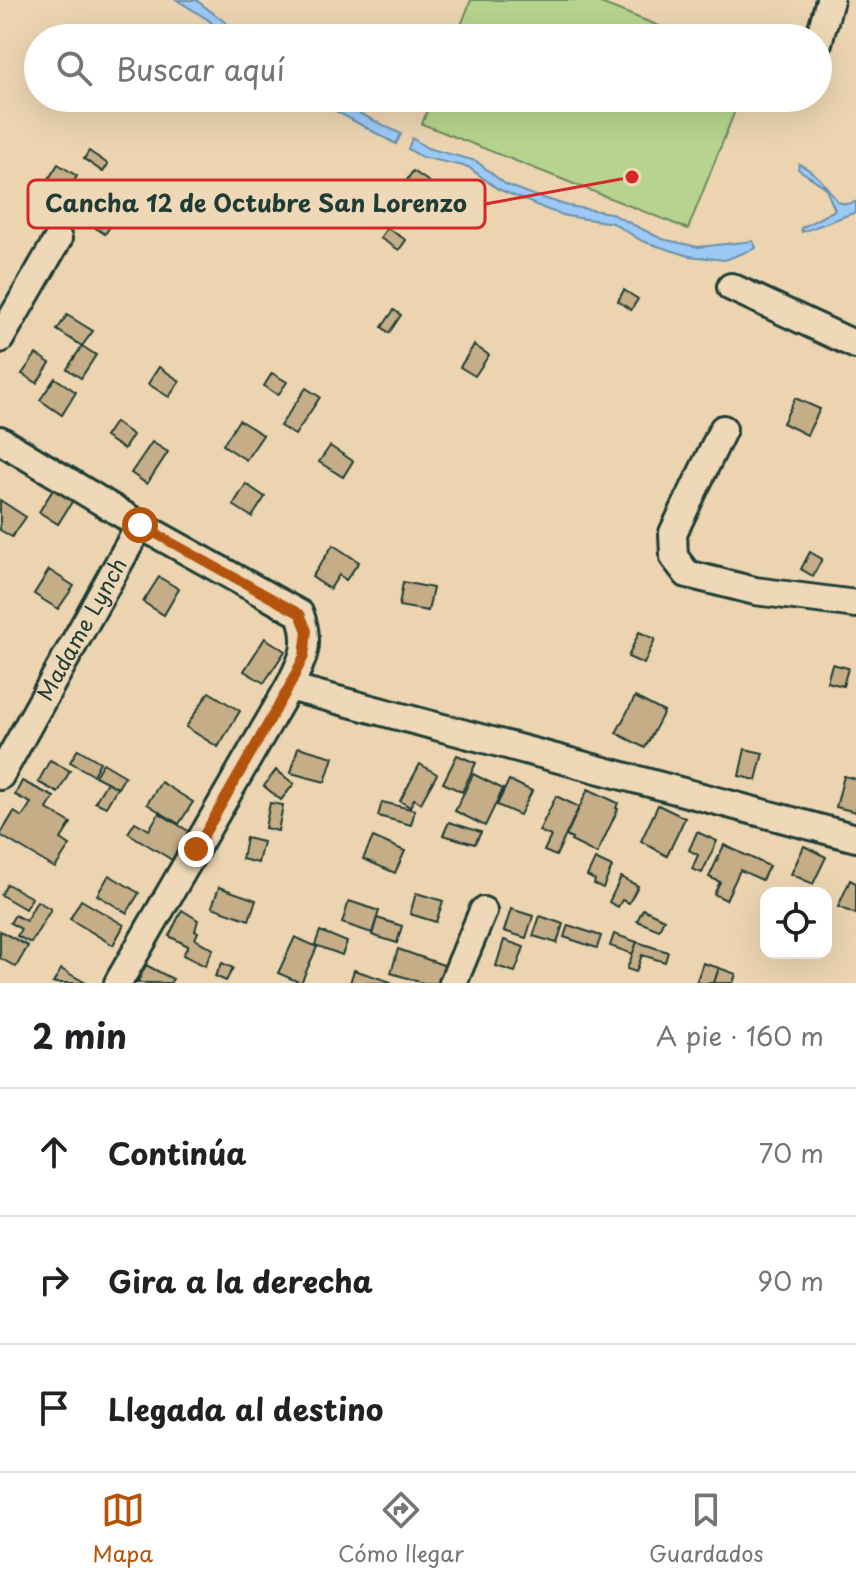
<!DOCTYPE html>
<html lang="es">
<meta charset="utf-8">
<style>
:root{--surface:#fff;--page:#f2f2f2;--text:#202124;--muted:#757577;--line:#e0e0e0;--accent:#b45309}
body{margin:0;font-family:"Playpen Sans",sans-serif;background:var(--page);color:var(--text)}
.controls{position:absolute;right:24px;bottom:24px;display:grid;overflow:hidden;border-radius:16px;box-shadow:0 8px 32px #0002}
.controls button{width:72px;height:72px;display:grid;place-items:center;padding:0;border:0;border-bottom:2px solid var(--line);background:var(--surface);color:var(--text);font:40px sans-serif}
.stop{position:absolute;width:24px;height:24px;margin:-18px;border:6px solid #b45309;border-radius:50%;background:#fff}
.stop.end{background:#b45309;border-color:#fff;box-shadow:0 2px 8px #0008}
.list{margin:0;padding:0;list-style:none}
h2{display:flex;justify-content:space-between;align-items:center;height:104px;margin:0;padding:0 32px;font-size:34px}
h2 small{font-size:26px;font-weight:400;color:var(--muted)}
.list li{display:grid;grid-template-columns:52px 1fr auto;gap:24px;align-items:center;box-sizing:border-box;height:128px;padding:0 32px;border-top:2px solid var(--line)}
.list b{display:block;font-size:30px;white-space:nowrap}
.list em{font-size:26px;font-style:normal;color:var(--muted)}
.icon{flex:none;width:44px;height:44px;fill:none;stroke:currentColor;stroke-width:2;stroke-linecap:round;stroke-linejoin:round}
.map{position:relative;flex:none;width:856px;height:983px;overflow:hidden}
.search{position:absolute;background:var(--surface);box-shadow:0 8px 32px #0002;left:24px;right:24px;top:24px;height:88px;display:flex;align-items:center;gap:20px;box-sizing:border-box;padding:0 28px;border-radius:44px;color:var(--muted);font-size:30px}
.sheet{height:488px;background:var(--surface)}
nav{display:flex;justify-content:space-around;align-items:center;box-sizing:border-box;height:112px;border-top:2px solid var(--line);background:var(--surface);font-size:22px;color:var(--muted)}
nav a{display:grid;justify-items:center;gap:4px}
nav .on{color:var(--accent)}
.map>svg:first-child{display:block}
.green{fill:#b6d48d;stroke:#6a8860;stroke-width:2}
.water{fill:#9dc9f7;stroke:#6b91a9;stroke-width:2}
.building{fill:#c5ad87;stroke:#1f3d34;stroke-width:2}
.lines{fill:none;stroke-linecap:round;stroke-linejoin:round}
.minor-casing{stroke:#1f3d34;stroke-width:32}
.minor{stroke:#eed8b7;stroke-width:26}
.route{stroke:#b45309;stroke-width:10}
.labels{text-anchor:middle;stroke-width:8;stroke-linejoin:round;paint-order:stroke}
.street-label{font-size:22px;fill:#1f3d34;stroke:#eed8b7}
.leader{fill:none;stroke:#d62828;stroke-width:3}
.callout-dot{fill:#d62828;stroke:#eed8b7;stroke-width:3}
.callout{fill:#eed8b7;stroke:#d62828;stroke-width:3}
.callout-label{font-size:24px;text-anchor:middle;font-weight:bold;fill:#1f3d34}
</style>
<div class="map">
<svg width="856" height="983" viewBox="0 0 856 983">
<rect width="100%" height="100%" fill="#ecd4b1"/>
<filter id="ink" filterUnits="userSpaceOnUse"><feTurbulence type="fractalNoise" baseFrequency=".0125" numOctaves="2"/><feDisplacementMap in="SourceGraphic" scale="16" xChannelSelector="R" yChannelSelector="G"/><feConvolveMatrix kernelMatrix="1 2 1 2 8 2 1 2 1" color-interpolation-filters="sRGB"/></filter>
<g filter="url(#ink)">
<!-- green -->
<g class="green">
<path d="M471 0H593L690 38H456Z"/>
<path d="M432 98H740L688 229 422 124Z"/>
</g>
<!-- water -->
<g class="water">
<path d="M177 0H196L246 38H229L207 19Z"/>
<path d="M312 98H329L401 134 396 144Z"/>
<path d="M412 138 427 148 476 161 505 184 527 193 569 206 610 213 662 239 698 247 753 241 756 248 725 260 689 256 642 241 613 223 566 216 548 210 498 189 468 167 422 157 408 149Z"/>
<path d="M799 164C819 174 825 185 838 202L846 204 856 202V212L802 232 801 228 835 210 825 187 798 169Z"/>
</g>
<!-- building -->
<g class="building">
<path d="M89 151 108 164 103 172 84 159Z"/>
<path d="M58 164 77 176 67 192 48 180Z"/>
<path d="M413 171 434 185 420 206 399 192Z"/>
<path d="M96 197 119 213 105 234 82 219Z"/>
<path d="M387 228 406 240 399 250 380 238Z"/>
<path d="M624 290 638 299 631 310 618 301Z"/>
<path d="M394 310 401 315 389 333 382 327Z"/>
<path d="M67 315 93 331 82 346 57 330Z"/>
<path d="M474 345 489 355 475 376 460 367Z"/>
<path d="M82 346 96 355 81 378 67 369Z"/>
<path d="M36 354 50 363 37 383 22 374Z"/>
<path d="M159 367 180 381 169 397 148 384Z"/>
<path d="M272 373 287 382 278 395 264 386Z"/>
<path d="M55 378 76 392 62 415 40 400Z"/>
<path d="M306 388 320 397 295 435 280 426Z"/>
<path d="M795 398 820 409 807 435 783 423Z"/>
<path d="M239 420 263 435 246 460 223 445Z"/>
<path d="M115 422 133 435 124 449 105 437Z"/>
<path d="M152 442 168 452 147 484 131 473Z"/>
<path d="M330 446 353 461 343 477 319 462Z"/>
<path d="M246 484 265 497 252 517 233 505Z"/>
<path d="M56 485 75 497 58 524 39 512Z"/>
<path d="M0 500 26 517 12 537 0 530Z"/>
<path d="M333 545 359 562 346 580 339 575 330 589 312 577Z"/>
<path d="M810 552 822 559 813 576 801 569Z"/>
<path d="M49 570 74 586 58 609 34 594Z"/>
<path d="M159 577 179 589 164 615 143 602Z"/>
<path d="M403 582 433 588 428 611 399 606Z"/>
<path d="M639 632 655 639 644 664 628 657Z"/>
<path d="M265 638 285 651 264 683 244 671Z"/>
<path d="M832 664 848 668 843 686 827 682Z"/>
<path d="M209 692 240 711 218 747 186 727Z"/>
<path d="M635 697 664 712 645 748 616 733Z"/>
<path d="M298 747 333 757 325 782 291 773Z"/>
<path d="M78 749 100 762 93 775 70 762Z"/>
<path d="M745 749 763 753 756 780 739 776Z"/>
<path d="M457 755 476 763 462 792 443 783Z"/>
<path d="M50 760 70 771 58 793 38 782Z"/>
<path d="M103 763 125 776 118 788 95 776Z"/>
<path d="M420 764 437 774 421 803 414 799 410 807 400 801Z"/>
<path d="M276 770 294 784 281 800 264 786Z"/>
<path d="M473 774 503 789 485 826 455 811Z"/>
<path d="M844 776 856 779V812L836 807Z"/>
<path d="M509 780 532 791 520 815 497 805Z"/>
<path d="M22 781 54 797 47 809 71 823 61 839 70 845 55 868 0 835 14 812 22 817 31 803 15 795Z"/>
<path d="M107 782 117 788 106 807 95 802Z"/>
<path d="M161 782 193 802 179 824 147 804Z"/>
<path d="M588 789 618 803 616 808 618 809 597 854 571 841 572 839 566 836Z"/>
<path d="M556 796 579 807 556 856 544 851 551 836 539 831Z"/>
<path d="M382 802 415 810 411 825 378 816Z"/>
<path d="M270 803 283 805 278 831 265 828Z"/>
<path d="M658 805 685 818 667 856 641 841Z"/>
<path d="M159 813 190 832 172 860 128 833 135 822 149 830Z"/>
<path d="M449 822 481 832 475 844 443 835Z"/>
<path d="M697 832 717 841 702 873 692 869 698 855 689 850Z"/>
<path d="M373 837 405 851 395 873 363 859Z"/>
<path d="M246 838 263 842 258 863 242 859Z"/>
<path d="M724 845 769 866 762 880 740 870 726 900 714 894 720 882 709 877Z"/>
<path d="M804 846 826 857 813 884 791 874Z"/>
<path d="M595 859 612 867 603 888 594 884 595 880 587 876Z"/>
<path d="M109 875 139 893 127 913 97 895Z"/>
<path d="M621 877 638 886 629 903 622 900 618 907 609 902Z"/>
<path d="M850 880 856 883V914L838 907Z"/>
<path d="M7 884 32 898 25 909 1 895Z"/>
<path d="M219 887 256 900 249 920 212 907Z"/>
<path d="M416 893 443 901 436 922 410 914Z"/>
<path d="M81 900 124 925 113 945 70 919Z"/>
<path d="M37 901 51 909 31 943 17 936 21 929 10 923 15 915 26 921Z"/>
<path d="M349 901 379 911 372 933 342 923Z"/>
<path d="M511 909 533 916 526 938 504 931Z"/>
<path d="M643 909 664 919 659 930 637 921Z"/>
<path d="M182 910 198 920 195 931 198 932 195 939 213 949 205 966 183 955 188 946 169 936Z"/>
<path d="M540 916 563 924 557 943 533 936Z"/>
<path d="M377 918 402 926 397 943 372 935Z"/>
<path d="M568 925 601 936 597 948 564 937Z"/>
<path d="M0 931 28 946 16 967 0 958Z"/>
<path d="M320 931 347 942 342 955 315 945Z"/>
<path d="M614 934 637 942 633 954 610 946Z"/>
<path d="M295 937 317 947 301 983 278 973Z"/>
<path d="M504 940 524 947 515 972 496 966Z"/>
<path d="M637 942 668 952 665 962 642 955 636 972 627 969Z"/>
<path d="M398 949 446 966 441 983H424L391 973Z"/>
<path d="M222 963 233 968 226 981 215 976Z"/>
<path d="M703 963 719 968 714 983H696Z"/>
<path d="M146 965 173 979 170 983H137Z"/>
<path d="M719 968 736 974 733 983H714Z"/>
<path d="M61 969 86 983H53Z"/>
<path d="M354 970 391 982 390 983H350Z"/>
</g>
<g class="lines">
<defs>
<g id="minor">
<path d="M818 43 830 0"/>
<path d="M731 287 856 345"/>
<path d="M0 339 58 239"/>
<path d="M723 429 673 533 674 557 687 574 755 591 856 604"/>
<path d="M0 440 140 525 300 614C311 645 303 659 289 687L118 983"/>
<path d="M289 687 856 838"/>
<path id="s1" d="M0 776 140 525"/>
<path d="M453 983 483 911"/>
</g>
</defs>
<!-- minor casing -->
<use href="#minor" class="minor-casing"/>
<!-- minor -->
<use href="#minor" class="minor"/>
</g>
</g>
<g class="lines" filter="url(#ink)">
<!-- route -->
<path class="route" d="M140 525 300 614 307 631 304 656 289 687 196 849"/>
</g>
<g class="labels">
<!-- street labels -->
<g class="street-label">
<text dy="8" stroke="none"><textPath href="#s1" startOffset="168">Madame Lynch</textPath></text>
</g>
</g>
<!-- callouts -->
<path class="leader" d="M632 177L485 204"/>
<circle class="callout-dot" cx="632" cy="177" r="8"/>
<rect class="callout" x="28" y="180" width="457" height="48" rx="8"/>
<g class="callout-label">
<text x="256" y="212">Cancha 12 de Octubre San Lorenzo</text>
</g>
</svg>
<div class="controls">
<button><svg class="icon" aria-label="locate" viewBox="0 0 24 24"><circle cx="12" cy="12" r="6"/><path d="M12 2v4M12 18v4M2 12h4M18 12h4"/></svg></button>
</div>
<div class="stop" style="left:140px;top:525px"></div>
<div class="stop end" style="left:196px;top:849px"></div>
<div class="search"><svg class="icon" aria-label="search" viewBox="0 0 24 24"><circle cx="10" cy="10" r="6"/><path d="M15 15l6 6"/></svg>Buscar aquí</div>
</div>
<section class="sheet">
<h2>2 min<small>A pie · 160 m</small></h2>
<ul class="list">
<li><svg class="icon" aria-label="ahead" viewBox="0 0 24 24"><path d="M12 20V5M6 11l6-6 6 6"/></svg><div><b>Continúa</b></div><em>70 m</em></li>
<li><svg class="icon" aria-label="right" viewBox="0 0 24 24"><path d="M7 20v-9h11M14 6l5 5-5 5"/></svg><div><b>Gira a la derecha</b></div><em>90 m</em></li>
<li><svg class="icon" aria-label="arrive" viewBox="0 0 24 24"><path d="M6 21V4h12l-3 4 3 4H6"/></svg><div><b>Llegada al destino</b></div></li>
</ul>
</section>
<nav>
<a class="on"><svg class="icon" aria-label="map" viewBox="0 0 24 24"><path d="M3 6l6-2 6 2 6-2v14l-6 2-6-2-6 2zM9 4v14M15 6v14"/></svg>Mapa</a>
<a><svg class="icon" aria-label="directions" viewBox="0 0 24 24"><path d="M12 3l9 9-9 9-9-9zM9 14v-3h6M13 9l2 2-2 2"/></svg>Cómo llegar</a>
<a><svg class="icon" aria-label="saved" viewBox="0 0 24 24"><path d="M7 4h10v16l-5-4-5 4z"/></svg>Guardados</a>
</nav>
